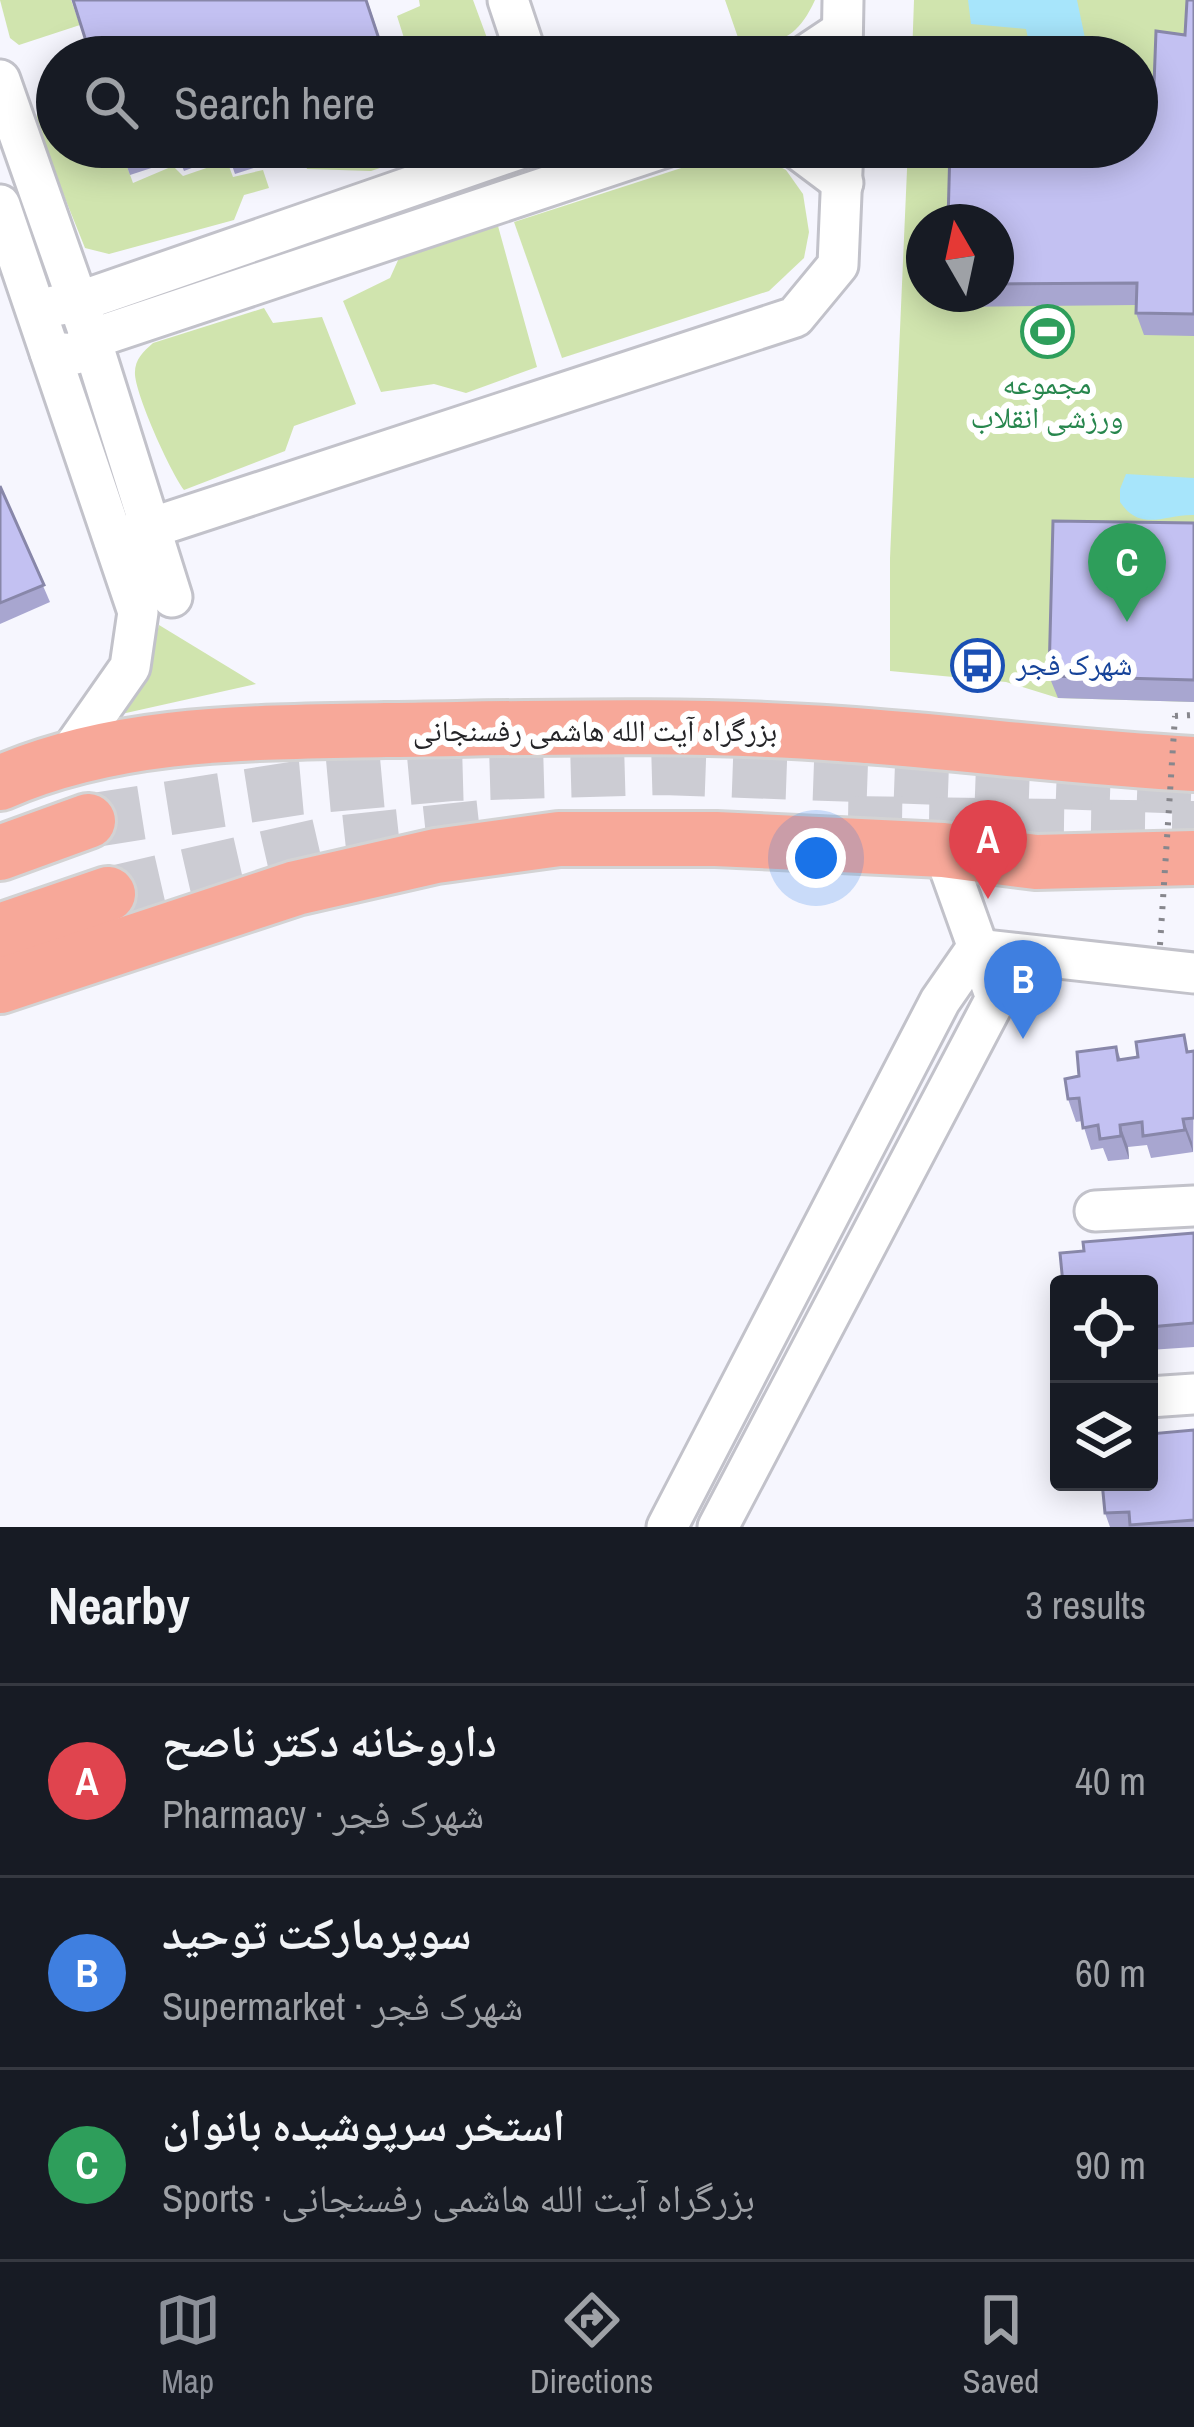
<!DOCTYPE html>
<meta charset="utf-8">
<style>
:root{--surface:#171b24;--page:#242831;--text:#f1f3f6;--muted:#9ea1a6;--line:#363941;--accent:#8c9099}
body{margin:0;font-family:"Archivo Narrow","Noto Naskh Arabic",sans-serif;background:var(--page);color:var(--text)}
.controls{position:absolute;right:36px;bottom:36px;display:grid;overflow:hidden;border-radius:12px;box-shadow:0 6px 30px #0003}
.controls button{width:108px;height:108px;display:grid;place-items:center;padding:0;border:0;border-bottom:3px solid var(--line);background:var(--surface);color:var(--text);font:60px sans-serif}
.compass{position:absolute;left:906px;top:204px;width:108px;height:108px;border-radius:50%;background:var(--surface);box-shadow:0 6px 30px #0003;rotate:351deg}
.you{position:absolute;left:816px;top:858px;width:42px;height:42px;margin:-30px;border:9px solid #fff;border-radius:50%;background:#1a73e8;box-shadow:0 0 0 18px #1a73e833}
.badge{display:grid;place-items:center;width:78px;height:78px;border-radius:50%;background:var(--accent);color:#fff;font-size:39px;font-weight:700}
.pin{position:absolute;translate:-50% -99px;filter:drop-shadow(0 3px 6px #0008)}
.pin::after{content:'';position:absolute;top:63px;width:42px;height:36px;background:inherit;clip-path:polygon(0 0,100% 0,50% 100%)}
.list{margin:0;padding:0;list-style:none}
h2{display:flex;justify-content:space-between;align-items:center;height:156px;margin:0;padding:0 48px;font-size:51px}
h2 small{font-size:39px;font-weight:400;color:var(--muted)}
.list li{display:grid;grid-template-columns:78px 1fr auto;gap:36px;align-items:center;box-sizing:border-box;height:192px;padding:0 48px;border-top:3px solid var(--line)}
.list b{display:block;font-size:45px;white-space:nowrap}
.list p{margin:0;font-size:39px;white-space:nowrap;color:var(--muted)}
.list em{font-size:39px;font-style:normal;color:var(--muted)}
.icon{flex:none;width:66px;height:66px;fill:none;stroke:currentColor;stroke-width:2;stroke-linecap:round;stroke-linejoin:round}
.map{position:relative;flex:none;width:1194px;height:1527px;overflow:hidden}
.search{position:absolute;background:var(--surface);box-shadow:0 6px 30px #0003;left:36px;right:36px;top:36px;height:132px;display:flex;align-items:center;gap:30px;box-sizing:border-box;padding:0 42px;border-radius:66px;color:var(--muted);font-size:45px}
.sheet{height:732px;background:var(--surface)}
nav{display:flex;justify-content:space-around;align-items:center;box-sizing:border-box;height:168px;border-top:3px solid var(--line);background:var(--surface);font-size:33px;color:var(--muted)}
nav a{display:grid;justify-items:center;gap:6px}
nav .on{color:var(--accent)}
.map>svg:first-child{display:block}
.green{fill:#d0e4ae;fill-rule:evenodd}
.water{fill:#a7e5fb}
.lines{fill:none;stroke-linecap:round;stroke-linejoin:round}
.highway-tunnel{stroke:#ccccd3;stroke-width:54;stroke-dasharray:54 27;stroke-linecap:butt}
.minor-casing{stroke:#c2c2ca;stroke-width:45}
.highway-casing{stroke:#d3d3d4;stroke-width:60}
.path{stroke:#87878d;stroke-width:6;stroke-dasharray:3 9;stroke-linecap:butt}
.minor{stroke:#fff;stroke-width:39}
.highway{stroke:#f7a899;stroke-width:54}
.path-bridge{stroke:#87878d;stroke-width:6;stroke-dasharray:3 9;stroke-linecap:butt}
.wall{fill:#a8a6d0}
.shaded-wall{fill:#8887a9}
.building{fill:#c3c1f2;stroke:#8887a9;stroke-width:3}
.labels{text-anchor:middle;stroke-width:12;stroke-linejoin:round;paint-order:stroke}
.leisure-label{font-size:30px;fill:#27864d;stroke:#fff}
.transit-label{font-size:30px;fill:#164399;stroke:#fff;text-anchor:start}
.street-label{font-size:30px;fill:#242427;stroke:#fff}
</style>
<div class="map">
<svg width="1194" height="1527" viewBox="0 0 1194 1527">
<rect width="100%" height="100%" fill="#f6f6fe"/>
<!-- green -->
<g class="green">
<path d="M0 0H71L80 25 19 45 10 38Z"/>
<path d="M419 0H473L494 57H410L397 16 420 6Z"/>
<path d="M725 0H815C797 39 782 40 743 52Z"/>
<path d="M914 0H1194V702L1058 698 1006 682 890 671V558L908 147H1137V57H912ZM924 222H996V294H924Z"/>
<path d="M57 98V147H120L133 183 173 166 183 176 227 161 233 177 263 170 269 188 244 195 234 220 109 254 85 248 36 126 38 105Z"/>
<path d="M324 147H443L371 171 307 169 303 155Z"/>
<path d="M734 151 758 155 786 170 803 194 809 232 804 258 769 291 562 358 514 222Z"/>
<path d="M498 226 537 367 466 393 434 384 381 392 343 301 390 278 399 258Z"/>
<path d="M264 308 273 323 322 317 356 404 294 426 285 451 184 490C170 471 137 398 135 375 134 360 143 352 153 343Z"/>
<path d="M159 625 256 684 117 715C142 687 150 660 159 625Z"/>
</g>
<!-- water -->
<g class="water">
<path d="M968 0H1077L1089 57H1032L1026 29 971 24Z"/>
<path d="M1126 474 1194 478V515C1165 514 1141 533 1120 502V489Z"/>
</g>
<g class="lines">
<!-- highway-tunnel -->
<g class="highway-tunnel">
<path d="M88 821 298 788 451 774 663 768 1192 787"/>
<path d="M848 823 1194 828"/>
<path d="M108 894 326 844 483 827"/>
</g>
<defs>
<g id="minor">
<path d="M508 0 527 57"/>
<path d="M803 57 842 31"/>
<path d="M842 57 843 0"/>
<path d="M0 80 91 339 172 597"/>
<path d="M795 147 843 183"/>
<path d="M0 205 138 612 130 667 65 760"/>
<path d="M54 306 78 302 525 147"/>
<path d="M50 352 75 354 91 339 666 147"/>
<path d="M114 540 795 317 838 265 843 147"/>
<path d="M976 949 1194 973"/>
<path d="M1095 1211 1194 1206"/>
<path d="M1149 1397 1194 1394"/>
<path d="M667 1527 940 1001 976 949"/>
<path d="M718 1527 996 998 943 850"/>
</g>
<g id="highway">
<path d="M0 783C121 730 256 733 385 730 537 728 689 723 840 734 958 742 1076 758 1194 764"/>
<path d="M0 853 88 821"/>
<path d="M0 931 108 894"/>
<path d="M0 986 296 888 436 856 559 839H716L943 850 1036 862 1194 858"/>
</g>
</defs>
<!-- minor casing -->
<use href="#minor" class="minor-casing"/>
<!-- highway casing -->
<use href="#highway" class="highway-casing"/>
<!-- path -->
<path class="path" d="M1175 716 1194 715"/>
<!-- minor -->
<use href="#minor" class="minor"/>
<!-- highway -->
<use href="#highway" class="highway"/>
<!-- path-bridge -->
<path class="path-bridge" d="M1160 945 1175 716"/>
</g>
<!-- wall -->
<g class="wall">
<path d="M1194 0V336L1144 335 1136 313V305L954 307 950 294H996V222L1154 85 1185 35Z"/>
<path d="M120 147H319L235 174 228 154 184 171 179 159 130 175Z"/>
<path d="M0 486 50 602 0 624Z"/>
<path d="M1194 523V702L1058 698 1049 676Z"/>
<path d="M1116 1047 1121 1060 1194 1051 1193 1152 1151 1158 1147 1145 1128 1147 1129 1159 1108 1161 1103 1148 1091 1150 1082 1121 1076 1122 1068 1099 1079 1076Z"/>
<path d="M1194 1233V1347L1149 1350V1284L1084 1251Z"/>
<path d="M1194 1430V1527H1110L1105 1513Z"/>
</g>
<!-- shaded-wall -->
<g class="shaded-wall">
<path d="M367 0 386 57H371Z"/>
<path d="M1183 1119 1192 1142 1193 1152 1185 1130Z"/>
<path d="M1120 1125 1128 1147 1129 1159 1121 1136Z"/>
</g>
<!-- building -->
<g class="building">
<path d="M73 0H366L380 42 371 57H91Z"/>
<path d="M1187 0H1194V314L1136 313 1137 283 996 284V222H948L950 147H1137V85H1154L1156 31 1185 35Z"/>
<path d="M120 147H139L122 153Z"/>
<path d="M0 486 44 585 0 603Z"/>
<path d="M1053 521 1194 523V680L1049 676Z"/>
<path d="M1184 1035 1187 1052 1194 1051V1118L1183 1119 1185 1130 1143 1136 1142 1122 1120 1125 1121 1136 1100 1139 1098 1125 1083 1128 1079 1098 1068 1099 1065 1079 1079 1076 1077 1052 1116 1047 1118 1060 1138 1057 1136 1042Z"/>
<path d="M1194 1233V1323L1149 1327V1284H1063L1060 1253 1084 1251 1083 1242Z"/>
<path d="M1194 1430V1520L1130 1525 1129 1512 1105 1513 1102 1482H1149V1434Z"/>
</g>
<!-- icons -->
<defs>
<symbol id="stadium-ring" viewBox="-11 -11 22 22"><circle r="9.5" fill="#fff" stroke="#2e9e5b" stroke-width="1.5"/><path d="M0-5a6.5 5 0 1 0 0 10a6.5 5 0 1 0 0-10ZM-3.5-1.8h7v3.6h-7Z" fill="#2e9e5b"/></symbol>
<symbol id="bus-ring" viewBox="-11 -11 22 22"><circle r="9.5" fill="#fff" stroke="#1a4fb4" stroke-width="1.5"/><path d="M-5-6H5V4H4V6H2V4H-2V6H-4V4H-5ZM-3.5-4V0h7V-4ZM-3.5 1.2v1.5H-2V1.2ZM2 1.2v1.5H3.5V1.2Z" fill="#1a4fb4"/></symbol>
</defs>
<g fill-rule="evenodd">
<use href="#stadium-ring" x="1018" y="302" width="59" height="59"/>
<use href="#bus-ring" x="948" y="636" width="59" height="59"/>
</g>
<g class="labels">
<!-- leisure labels -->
<g class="leisure-label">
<text x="1047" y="394">مجموعه<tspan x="1047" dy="34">ورزشی انقلاب</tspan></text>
</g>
<!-- transit labels -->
<g class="transit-label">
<text x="1016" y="675">شهرک فجر</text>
</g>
<!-- street labels -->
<g class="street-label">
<text x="595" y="741">بزرگراه آیت الله هاشمی رفسنجانی</text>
</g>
</g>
</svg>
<div class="controls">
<button><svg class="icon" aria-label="locate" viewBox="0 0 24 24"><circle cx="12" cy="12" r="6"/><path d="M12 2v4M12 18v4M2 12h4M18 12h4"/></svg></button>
<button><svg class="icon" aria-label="layers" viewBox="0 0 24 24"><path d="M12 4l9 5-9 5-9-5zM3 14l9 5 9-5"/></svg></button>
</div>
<svg class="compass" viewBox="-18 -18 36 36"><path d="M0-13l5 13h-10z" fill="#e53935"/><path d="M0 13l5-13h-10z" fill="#9ea1a6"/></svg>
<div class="you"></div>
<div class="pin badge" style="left:988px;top:899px;background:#e0444e">A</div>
<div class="pin badge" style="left:1023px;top:1039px;background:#3f7fe0">B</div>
<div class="pin badge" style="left:1127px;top:622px;background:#2e9e5b">C</div>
<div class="search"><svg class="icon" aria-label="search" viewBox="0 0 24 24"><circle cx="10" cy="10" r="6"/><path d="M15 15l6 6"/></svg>Search here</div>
</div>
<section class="sheet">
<h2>Nearby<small>3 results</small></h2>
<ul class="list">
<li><span class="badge" style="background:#e0444e">A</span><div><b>داروخانه دکتر ناصح</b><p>Pharmacy · شهرک فجر</p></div><em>40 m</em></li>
<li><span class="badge" style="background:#3f7fe0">B</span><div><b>سوپرمارکت توحید</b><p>Supermarket · شهرک فجر</p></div><em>60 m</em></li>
<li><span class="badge" style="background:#2e9e5b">C</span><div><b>استخر سرپوشیده بانوان</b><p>Sports · بزرگراه آیت الله هاشمی رفسنجانی</p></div><em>90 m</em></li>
</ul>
</section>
<nav>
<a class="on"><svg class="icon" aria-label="map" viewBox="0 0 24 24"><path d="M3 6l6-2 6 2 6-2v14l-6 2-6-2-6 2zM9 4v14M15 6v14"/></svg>Map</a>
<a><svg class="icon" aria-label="directions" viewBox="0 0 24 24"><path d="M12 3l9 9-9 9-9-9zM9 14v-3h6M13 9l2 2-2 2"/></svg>Directions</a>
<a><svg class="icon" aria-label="saved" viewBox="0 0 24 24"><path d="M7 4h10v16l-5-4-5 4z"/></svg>Saved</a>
</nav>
